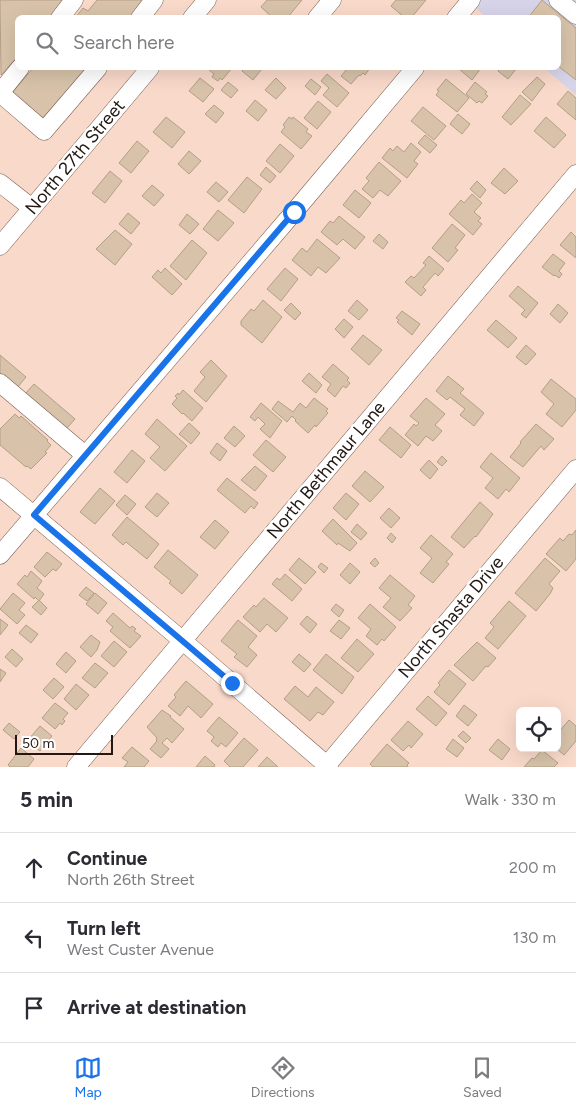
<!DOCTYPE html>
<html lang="en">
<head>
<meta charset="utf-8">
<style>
  :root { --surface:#fff; --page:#f2f2f3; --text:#2b2b33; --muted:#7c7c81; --line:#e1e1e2; --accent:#1a73e8 }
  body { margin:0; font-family:Figtree,sans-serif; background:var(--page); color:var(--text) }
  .controls { position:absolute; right:15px; bottom:15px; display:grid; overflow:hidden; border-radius:8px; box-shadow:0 5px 20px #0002 }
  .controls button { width:45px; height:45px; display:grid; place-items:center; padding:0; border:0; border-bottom:1px solid var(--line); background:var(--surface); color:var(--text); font:25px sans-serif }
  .scale { position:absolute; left:15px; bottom:12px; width:98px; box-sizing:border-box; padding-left:5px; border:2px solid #221712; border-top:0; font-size:14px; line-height:18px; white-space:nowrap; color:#221712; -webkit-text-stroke:4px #fff; paint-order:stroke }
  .stop { position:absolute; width:15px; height:15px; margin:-11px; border:4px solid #1a73e8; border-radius:50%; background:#fff }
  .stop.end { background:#1a73e8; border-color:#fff; box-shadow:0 1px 5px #0008 }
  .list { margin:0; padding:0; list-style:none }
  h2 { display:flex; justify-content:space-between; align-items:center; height:65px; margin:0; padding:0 20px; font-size:21px }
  h2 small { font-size:16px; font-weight:400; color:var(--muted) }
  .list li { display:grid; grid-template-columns:32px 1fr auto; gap:15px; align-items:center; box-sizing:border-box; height:70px; padding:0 20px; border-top:1px solid var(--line) }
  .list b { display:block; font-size:19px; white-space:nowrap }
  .list p { margin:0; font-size:16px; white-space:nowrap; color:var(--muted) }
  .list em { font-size:16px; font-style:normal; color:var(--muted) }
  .icon { flex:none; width:28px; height:28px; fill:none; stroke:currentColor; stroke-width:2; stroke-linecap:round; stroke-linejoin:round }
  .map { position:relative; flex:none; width:576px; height:767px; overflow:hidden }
  .search { position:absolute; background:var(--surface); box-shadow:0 5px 20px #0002; left:15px; right:15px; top:15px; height:55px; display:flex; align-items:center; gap:12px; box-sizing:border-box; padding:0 18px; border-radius:8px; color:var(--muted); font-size:19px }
  .sheet { height:275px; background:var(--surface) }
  nav { display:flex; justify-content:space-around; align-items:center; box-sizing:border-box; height:70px; border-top:1px solid var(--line); background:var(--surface); font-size:14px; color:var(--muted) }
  nav a { display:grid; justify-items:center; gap:2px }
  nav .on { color:var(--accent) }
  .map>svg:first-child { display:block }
  .commercial { fill:#d7d4ea }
  .building { fill:#d8c3aa; stroke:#b39f86 }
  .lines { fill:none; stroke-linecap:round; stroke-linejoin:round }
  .minor-casing { stroke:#795e51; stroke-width:19 }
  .minor { stroke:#fff; stroke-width:18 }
  .route { stroke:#1a73e8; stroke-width:6 }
  .labels { text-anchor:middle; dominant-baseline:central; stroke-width:5; stroke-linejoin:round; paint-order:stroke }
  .street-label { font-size:18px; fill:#221712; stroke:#fff }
</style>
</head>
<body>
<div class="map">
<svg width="576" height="767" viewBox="0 0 576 767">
  <rect width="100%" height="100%" fill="#f9d9ca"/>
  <polygon class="commercial" points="471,0 576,0 576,95 544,68 558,68 558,18 486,17 469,2"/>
  <g class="building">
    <polygon points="0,0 65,0 50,18 18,18 18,56 1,75"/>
    <polygon points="97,0 145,0 130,18 75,18 83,8 88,11"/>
    <polygon points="267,0 302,0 287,18 273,18 261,7"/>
    <polygon points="396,0 426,0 411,18 405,18 391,6"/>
    <polygon points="542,0 576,28 576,80 558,66 558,18 528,18"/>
    <polygon points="33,68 87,68 41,120 11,94"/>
    <polygon points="209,68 232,68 222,80 220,78 218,81 212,77 214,74 208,69"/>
    <polygon points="245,68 258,68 261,70 253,80 242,71"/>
    <polygon points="348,68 370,68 365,75 363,73 360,76 359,75 351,84 341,76"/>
    <polygon points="460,68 481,68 472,80 459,69"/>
    <polygon points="501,68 517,68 508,79 498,71"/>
    <polygon points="327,74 349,93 337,107 323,95 329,88 321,81"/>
    <polygon points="537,77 545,84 532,101 522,92"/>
    <polygon points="200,78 214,89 203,102 189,91"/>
    <polygon points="276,78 286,88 276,99 265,90"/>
    <polygon points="311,79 321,87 315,95 305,86"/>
    <polygon points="446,79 469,98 457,112 436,95 439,91 437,90"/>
    <polygon points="228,82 238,90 231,98 221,90"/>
    <polygon points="475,82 487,92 485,94 488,96 482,103 479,101 477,103 466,94"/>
    <polygon points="568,91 576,98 576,120 557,104"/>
    <polygon points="520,95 531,104 511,125 502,117"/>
    <polygon points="255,100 267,110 258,121 246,111"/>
    <polygon points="318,101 331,112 317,129 304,118"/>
    <polygon points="214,105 224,113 216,123 205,114"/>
    <polygon points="423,107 446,126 434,140 411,121"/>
    <polygon points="458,114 470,124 462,134 450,124"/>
    <polygon points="166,117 185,132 172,148 153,132"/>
    <polygon points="289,117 292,119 293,117 308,129 306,132 312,136 301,149 281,132 285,127 283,125"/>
    <polygon points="546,117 566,135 554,148 534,131"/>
    <polygon points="425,135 437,145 430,153 418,143"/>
    <polygon points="137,141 149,151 131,173 119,163"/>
    <polygon points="411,143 421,152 414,161 418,164 407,178 382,158 390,148 393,151 397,146 404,152"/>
    <polygon points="280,144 294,156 280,173 266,161"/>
    <polygon points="189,151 201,161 189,174 178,164"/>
    <polygon points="379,162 401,181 388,196 380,190 373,198 362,189 369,181 366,178"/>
    <polygon points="266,167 276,176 270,183 260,175"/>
    <polygon points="504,168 518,181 505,194 491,183"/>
    <polygon points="110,171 122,181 105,203 92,193"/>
    <polygon points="247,177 262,189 244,213 228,200"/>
    <polygon points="477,181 486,190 480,198 470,189"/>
    <polygon points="216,182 228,192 219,202 207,192"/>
    <polygon points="152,185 164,195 154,206 142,196"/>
    <polygon points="355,190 371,203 359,218 343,205"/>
    <polygon points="472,194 482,203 474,212 481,218 478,221 482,224 473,235 449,214 461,200 464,203"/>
    <polygon points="218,210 234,223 218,241 203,229"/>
    <polygon points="128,213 140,223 131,234 119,224"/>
    <polygon points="187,214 199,224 190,234 179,225"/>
    <polygon points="339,216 365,237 355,249 343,239 337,245 321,232 330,221 333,223"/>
    <polygon points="452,224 465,235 455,248 458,250 448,262 432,248"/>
    <polygon points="115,230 132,244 115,265 96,249"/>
    <polygon points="571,232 576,237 576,258 560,245"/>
    <polygon points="379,234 388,242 383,249 373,241"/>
    <polygon points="317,239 340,258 326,273 318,267 311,276 292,260 302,248 307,252"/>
    <polygon points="192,240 207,253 186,280 170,266"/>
    <polygon points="553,254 565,263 559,271 562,274 559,278 555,275 554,276 542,267"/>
    <polygon points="429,256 444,269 438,276 435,273 423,287 426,290 421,296 405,282 411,276 414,278 426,265 423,263"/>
    <polygon points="165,268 182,284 172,295 152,277 158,270 161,273"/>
    <polygon points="285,268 298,279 281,301 267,289"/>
    <polygon points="518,286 538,303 526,318 521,314 525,310 509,296"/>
    <polygon points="263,300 282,317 262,343 241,325 241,321 251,309 254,311"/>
    <polygon points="357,300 368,310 359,320 348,311"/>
    <polygon points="291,303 301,313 295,320 284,310"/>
    <polygon points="558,304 568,313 560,323 550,314"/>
    <polygon points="402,311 420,324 412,335 397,322 399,320 396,318"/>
    <polygon points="344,319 353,327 344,338 335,329"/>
    <polygon points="496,320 517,338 508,348 487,330"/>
    <polygon points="363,335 382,350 369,365 351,349"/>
    <polygon points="526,345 536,354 526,365 516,357"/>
    <polygon points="0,355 26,377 17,388 0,373"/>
    <polygon points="211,360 227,376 206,402 194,391 205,377 200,372"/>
    <polygon points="333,364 349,378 347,380 350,383 346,388 343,386 335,397 327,390 331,384 322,377"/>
    <polygon points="309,373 322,385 316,393 302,381"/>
    <polygon points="448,376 464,389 460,393 484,413 474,426 460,415 465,409 450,397 447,400 436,391"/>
    <polygon points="551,379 576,399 576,410 562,427 546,414 554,404 541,392"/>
    <polygon points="34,384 75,419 66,429 25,394"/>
    <polygon points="183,390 203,408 192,421 183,413 182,414 172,404 177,398 175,396 178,393 179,395"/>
    <polygon points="314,398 328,409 326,411 328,413 316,427 315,425 308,433 295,421 296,420 292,416 287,422 272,409 278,401 293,412 300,403 306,408"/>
    <polygon points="426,398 445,414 435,425 442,431 433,441 426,436 418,446 405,435 414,424 416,426 419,423 410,416"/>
    <polygon points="261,403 282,421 270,438 260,429 265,424 258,417 255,421 250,417"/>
    <polygon points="15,414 19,418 21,416 48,440 47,441 51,445 45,452 47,453 31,469 27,466 26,467 0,445 0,429"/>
    <polygon points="157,419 187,446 165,471 150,458 160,447 145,434"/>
    <polygon points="189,423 200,433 191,444 179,434"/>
    <polygon points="536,424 554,439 544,450 541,446 523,467 510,457 521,443 520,442"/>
    <polygon points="234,426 245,436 235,447 224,438"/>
    <polygon points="390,427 411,445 401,458 379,440"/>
    <polygon points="266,440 286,457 273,472 253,455"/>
    <polygon points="217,443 227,451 220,461 210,453"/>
    <polygon points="132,450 145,461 127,483 114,472"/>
    <polygon points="491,453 520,478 509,492 506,489 498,499 485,488 493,478 480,467"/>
    <polygon points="442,456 447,461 442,466 437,462"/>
    <polygon points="429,460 438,469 430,479 420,470"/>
    <polygon points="255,466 267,476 255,491 241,480"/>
    <polygon points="365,471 384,487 370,502 352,486"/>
    <polygon points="227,478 258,503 254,509 251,506 245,513 217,490"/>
    <polygon points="100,488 115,501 95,524 80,512"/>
    <polygon points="157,493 169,503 157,517 145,507"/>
    <polygon points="346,493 359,504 346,520 333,508"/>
    <polygon points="125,495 136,504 127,515 116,505"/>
    <polygon points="480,502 493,514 476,537 475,536 464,548 451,537"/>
    <polygon points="389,508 400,518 391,528 380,518"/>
    <polygon points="127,517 159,544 147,559 126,542 123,545 112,535"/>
    <polygon points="333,519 357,543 350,551 338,543 337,545 322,531"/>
    <polygon points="215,520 229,532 215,549 200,537"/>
    <polygon points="357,524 367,533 361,540 351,532"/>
    <polygon points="576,530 576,559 566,571 546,554 560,538 563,541 569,534 572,535"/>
    <polygon points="391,533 396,538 392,543 387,538"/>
    <polygon points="431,535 453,554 446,562 449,564 433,583 420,573 432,558 420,548"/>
    <polygon points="168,550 198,575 182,594 169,583 171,581 154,567"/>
    <polygon points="47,552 62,564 56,571 53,569 45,577 34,567"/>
    <polygon points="299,558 316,572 305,584 289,570"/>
    <polygon points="375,558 379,563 375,567 370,563"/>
    <polygon points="545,558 560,571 549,584 553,588 550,594 536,611 515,593"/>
    <polygon points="321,563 328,568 324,573 318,567"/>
    <polygon points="350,563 360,572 350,584 340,575"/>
    <polygon points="31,571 42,581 37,588 44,594 39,601 35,597 34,599 17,584 25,575 27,577"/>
    <polygon points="285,574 302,589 292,601 272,584 277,578 280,580"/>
    <polygon points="390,575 415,596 408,605 412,608 400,621 383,607 391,598 379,588"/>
    <polygon points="86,587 94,593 87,601 79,595"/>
    <polygon points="13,593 25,603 19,610 25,615 17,624 0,609"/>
    <polygon points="95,593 107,603 98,614 86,604"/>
    <polygon points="264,598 288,618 276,632 267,624 260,632 243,617 254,605 256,607"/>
    <polygon points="39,600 47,608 41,615 32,607"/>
    <polygon points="509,601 526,616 498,649 485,638 494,627 490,623"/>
    <polygon points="336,604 344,610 339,617 331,610"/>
    <polygon points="370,604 396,627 384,641 382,639 377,645 366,636 371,629 358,618"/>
    <polygon points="113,613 130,628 132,626 136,629 134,631 141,636 130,648 110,631 113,627 106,621"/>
    <polygon points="307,616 317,624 310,633 300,624"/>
    <polygon points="0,619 8,625 0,635"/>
    <polygon points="238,620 257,636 248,647 257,655 247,667 234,657 237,654 221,641"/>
    <polygon points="339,620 350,628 341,639 330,631"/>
    <polygon points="26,625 38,634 31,643 19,633"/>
    <polygon points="91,635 100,642 97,650 91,657 80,647"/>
    <polygon points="357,639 374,654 358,672 341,658"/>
    <polygon points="114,641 127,652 114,667 101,656"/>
    <polygon points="477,642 496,658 488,667 486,666 473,681 454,665"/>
    <polygon points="12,649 23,659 16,667 5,657"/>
    <polygon points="66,652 76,661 66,673 56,664"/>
    <polygon points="299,654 311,664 304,672 292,662"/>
    <polygon points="326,654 354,677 342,694 313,670"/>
    <polygon points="95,663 108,673 95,688 82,678"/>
    <polygon points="0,669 6,673 0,682"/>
    <polygon points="449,670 466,684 449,705 434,692 440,685 438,683"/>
    <polygon points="54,678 64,687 53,699 43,690"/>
    <polygon points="186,681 213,704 201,718 188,706 180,716 168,706 176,697 174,695"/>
    <polygon points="76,684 89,695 76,710 64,699"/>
    <polygon points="295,686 308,697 316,687 334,702 323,715 318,712 310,721 284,699"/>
    <polygon points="428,696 447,713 436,726 416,709"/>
    <polygon points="55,703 68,713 63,719 65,721 62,725 60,723 55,729 42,718"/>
    <polygon points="464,705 477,715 468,726 456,716"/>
    <polygon points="162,710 171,716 170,717 184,729 172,743 167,738 162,743 169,749 161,758 150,749 157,741 156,740 157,738 147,727"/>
    <polygon points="219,717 238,733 226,747 221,743 218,747 211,741 214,737 207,731"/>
    <polygon points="569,720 576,726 576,741 564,755 556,748 557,734"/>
    <polygon points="408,721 423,734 411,748 409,745 403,751 391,740"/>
    <polygon points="9,723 20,732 14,739 3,730"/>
    <polygon points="40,726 52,736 40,751 27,741"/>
    <polygon points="463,731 471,738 466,743 458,736"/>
    <polygon points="244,738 258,750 243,767 230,767 224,761"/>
    <polygon points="453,739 464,748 457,757 446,749"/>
    <polygon points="498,739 510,749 502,760 489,750"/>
    <polygon points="387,744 409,763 407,765 408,767 373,767 370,764"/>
    <polygon points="132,747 149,761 144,767 124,767 128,762 122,758"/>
    <polygon points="21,748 34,759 28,767 10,767 8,765"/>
    <polygon points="542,750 558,763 554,767 524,767 532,758 534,759"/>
    <polygon points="205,756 215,765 214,767 196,767"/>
    <polygon points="267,757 278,767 258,767"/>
  </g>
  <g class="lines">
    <defs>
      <g id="minor">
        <polyline points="558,0 576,15"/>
        <polyline points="60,18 74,0"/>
        <polyline points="140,18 154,0"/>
        <polyline points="192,18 207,0"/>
        <polyline points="317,18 332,0"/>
        <polyline points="456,18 471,0"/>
        <polyline points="0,93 44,131 98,68"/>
        <polyline points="0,93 20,68"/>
        <polyline points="0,183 32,208"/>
        <polyline points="0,246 150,68"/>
        <polyline points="0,383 85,455"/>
        <polyline points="0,487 183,641 329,767"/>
        <polyline points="0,555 294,212 415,68"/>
        <polyline points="327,765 576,469"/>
        <polyline points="76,767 576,174"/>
      </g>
    </defs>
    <use href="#minor" class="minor-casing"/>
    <use href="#minor" class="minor"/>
  </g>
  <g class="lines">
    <polyline class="route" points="232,683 34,515 294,212"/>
  </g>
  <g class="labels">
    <g class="street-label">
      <text transform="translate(75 157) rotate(-50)">North 27th Street</text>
      <text transform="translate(326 470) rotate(-50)">North Bethmaur Lane</text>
      <text transform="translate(451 617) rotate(-50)">North Shasta Drive</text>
    </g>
  </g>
</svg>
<div class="controls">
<button><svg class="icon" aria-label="locate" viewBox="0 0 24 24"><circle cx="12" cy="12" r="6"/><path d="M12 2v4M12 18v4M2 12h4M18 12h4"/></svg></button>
</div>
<div class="scale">50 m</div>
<div class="stop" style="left:294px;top:212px"></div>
<div class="stop end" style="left:232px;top:683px"></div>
<div class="search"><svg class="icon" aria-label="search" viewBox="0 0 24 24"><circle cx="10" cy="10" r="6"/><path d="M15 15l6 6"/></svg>Search here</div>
</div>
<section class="sheet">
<h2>5 min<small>Walk · 330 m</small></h2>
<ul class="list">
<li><svg class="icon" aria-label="ahead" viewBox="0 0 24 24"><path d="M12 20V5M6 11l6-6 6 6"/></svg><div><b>Continue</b><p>North 26th Street</p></div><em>200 m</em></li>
<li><svg class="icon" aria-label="left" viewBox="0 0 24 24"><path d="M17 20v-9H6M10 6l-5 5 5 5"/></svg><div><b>Turn left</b><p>West Custer Avenue</p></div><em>130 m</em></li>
<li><svg class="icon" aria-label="arrive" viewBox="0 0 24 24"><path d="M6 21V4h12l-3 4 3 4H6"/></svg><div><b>Arrive at destination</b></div></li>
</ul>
</section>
<nav>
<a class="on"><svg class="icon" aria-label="map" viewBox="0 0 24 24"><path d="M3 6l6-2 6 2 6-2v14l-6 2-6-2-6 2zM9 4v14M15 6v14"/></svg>Map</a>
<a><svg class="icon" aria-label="directions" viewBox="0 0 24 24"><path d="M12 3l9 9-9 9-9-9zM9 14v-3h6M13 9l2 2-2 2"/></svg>Directions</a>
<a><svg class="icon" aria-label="saved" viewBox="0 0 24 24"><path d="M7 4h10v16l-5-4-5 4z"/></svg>Saved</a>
</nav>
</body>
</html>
